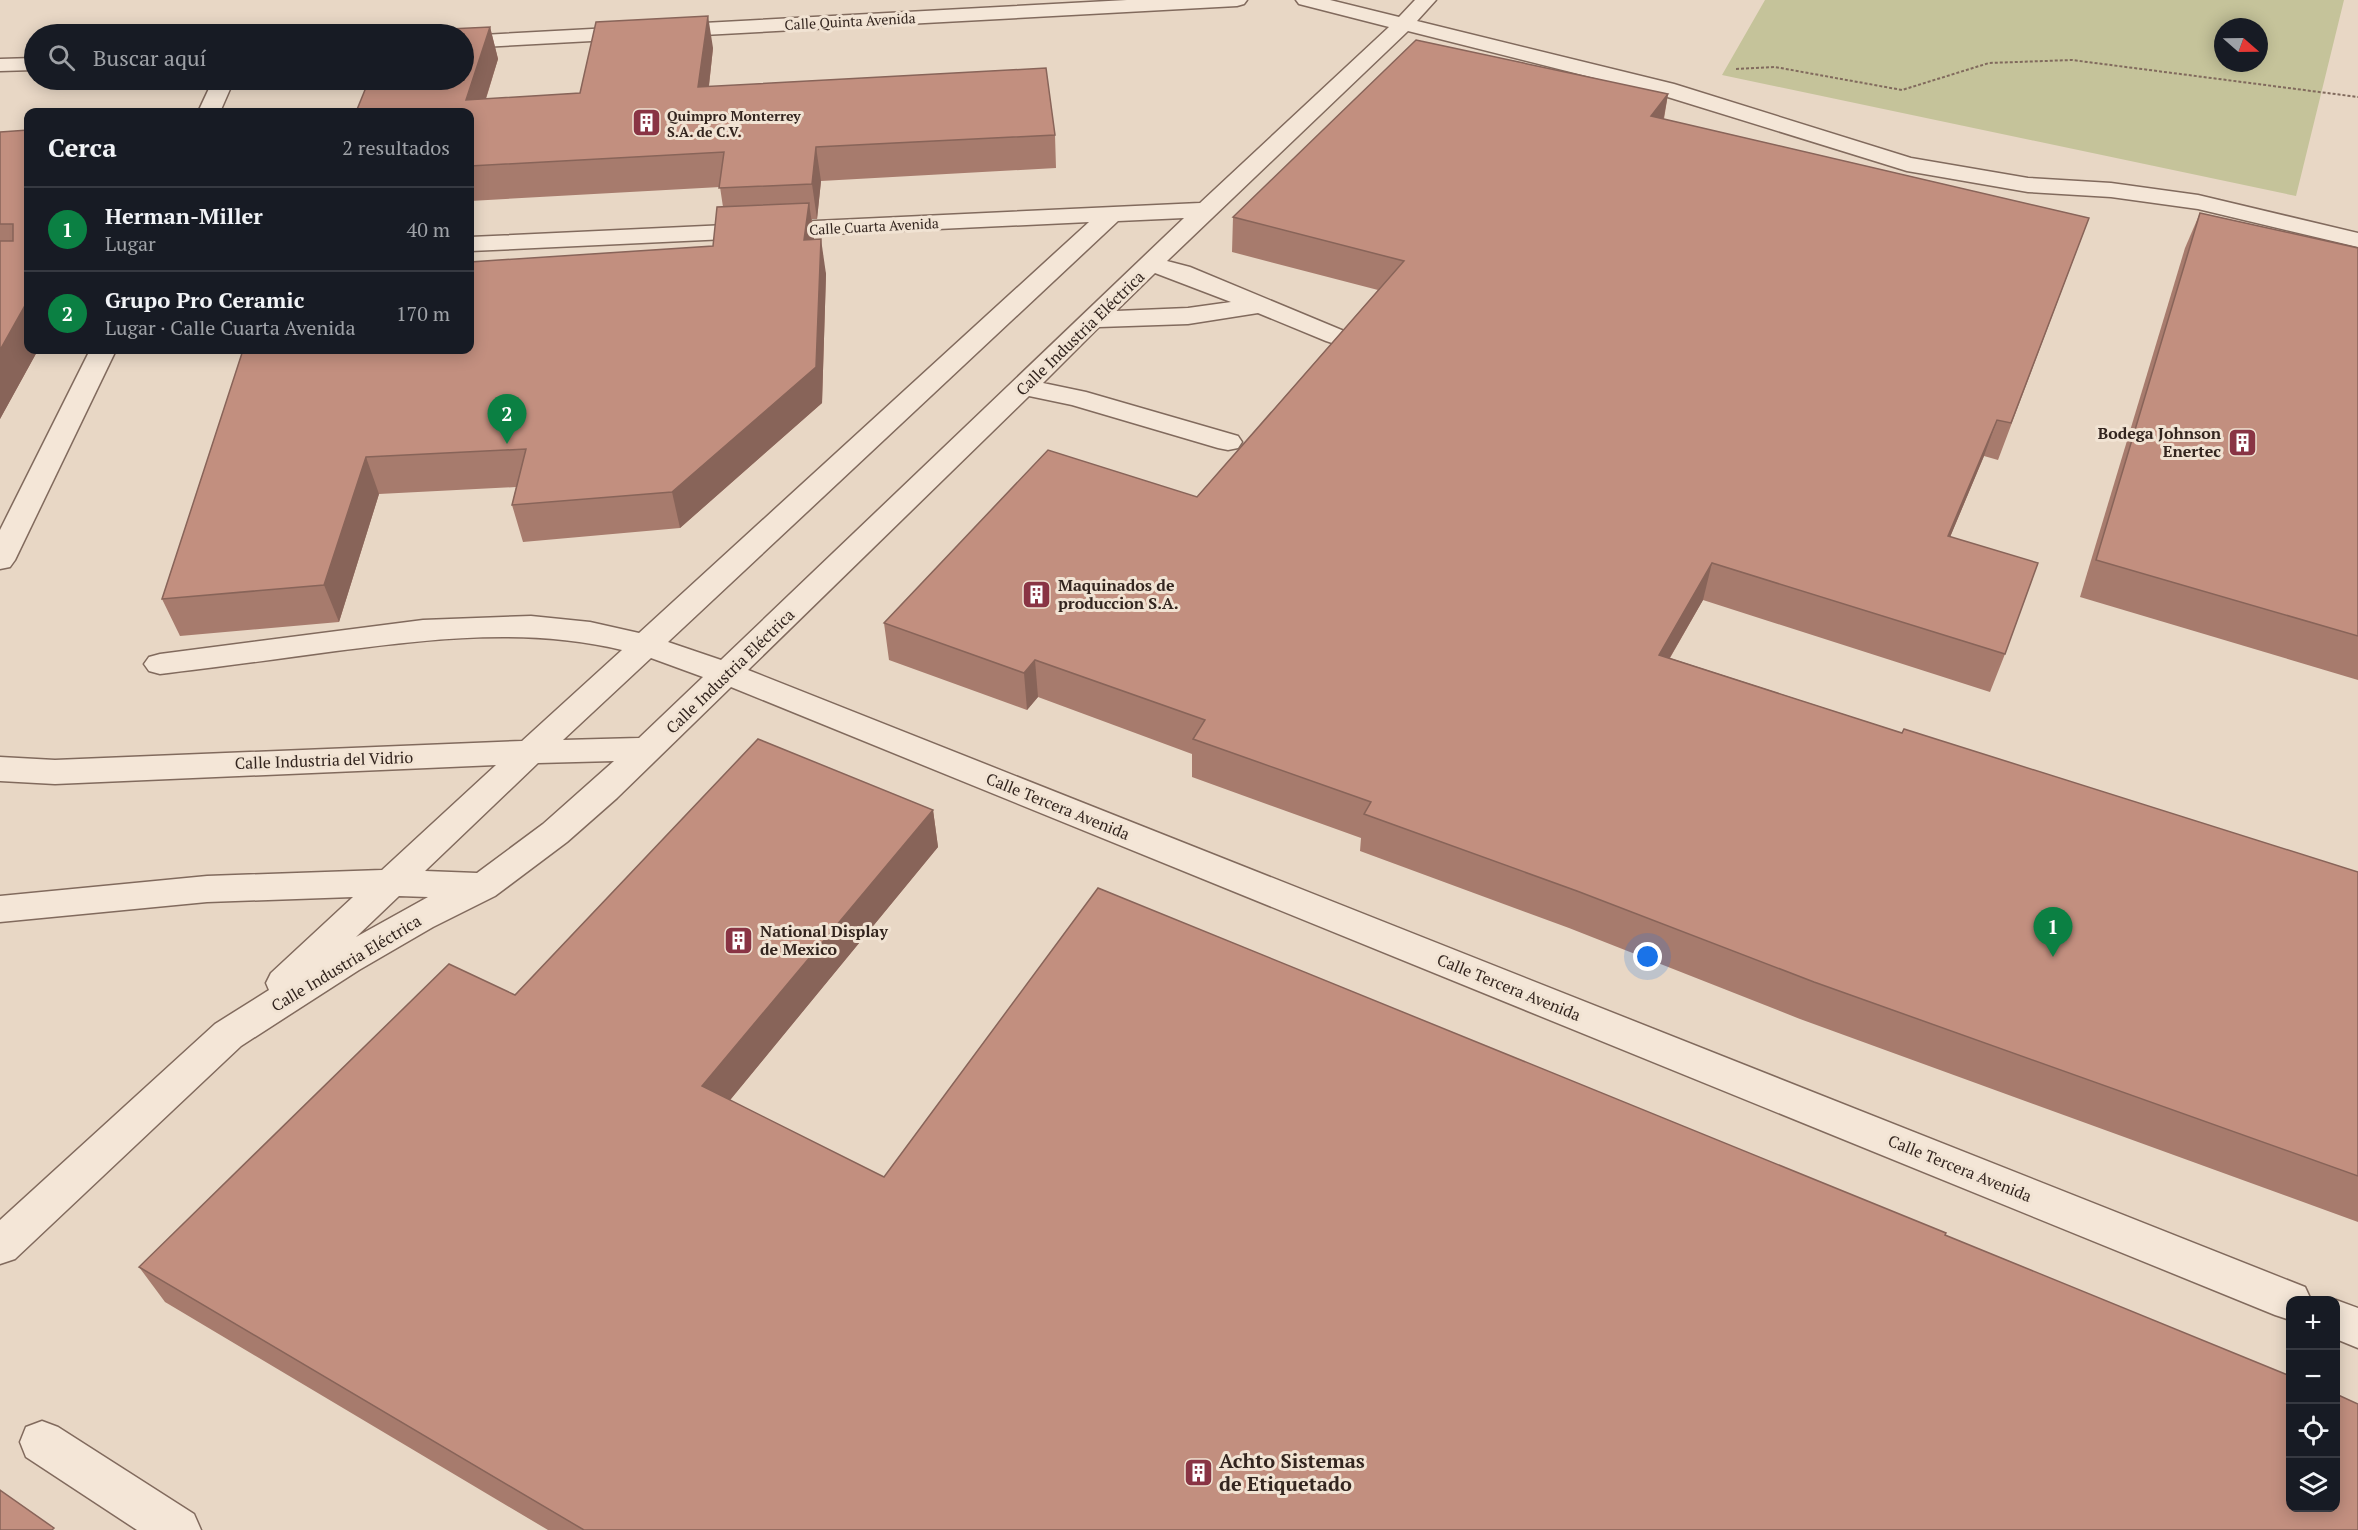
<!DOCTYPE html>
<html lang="es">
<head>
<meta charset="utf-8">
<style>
  :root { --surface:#171b24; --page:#242831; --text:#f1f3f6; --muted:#9ea1a6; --line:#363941; --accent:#0b8043 }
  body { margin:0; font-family:"PT Serif",serif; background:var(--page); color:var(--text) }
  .controls { position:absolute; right:18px; bottom:18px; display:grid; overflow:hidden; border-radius:12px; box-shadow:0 3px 15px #0003 }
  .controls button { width:54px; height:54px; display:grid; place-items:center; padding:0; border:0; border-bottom:2px solid var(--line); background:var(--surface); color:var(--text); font:30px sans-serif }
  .compass { position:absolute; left:2214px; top:18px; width:54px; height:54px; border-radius:50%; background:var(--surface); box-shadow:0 3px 15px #0003; rotate:110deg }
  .you { position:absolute; left:1648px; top:957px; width:21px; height:21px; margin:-15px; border:4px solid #fff; border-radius:50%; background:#1a73e8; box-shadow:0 0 0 9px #1a73e833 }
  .badge { display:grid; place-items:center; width:39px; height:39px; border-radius:50%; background:var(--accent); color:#fff; font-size:20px; font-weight:700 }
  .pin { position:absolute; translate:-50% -50px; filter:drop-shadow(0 2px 3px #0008) }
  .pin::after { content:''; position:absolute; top:32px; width:21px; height:18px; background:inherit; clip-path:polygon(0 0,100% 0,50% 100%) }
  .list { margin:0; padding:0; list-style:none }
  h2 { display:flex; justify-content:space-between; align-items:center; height:78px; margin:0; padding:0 24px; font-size:26px }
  h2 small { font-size:20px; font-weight:400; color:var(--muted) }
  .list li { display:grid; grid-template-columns:39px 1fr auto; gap:18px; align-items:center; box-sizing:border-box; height:84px; padding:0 24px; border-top:2px solid var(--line) }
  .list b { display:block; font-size:22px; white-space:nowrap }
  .list p { margin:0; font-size:20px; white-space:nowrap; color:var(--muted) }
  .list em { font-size:20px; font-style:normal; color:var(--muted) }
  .icon { flex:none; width:33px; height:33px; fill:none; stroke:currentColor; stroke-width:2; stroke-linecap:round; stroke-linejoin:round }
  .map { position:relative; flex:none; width:2358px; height:1530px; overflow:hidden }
  .search { position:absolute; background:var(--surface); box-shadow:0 3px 15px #0003; left:24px; top:24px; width:450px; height:66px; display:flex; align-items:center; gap:15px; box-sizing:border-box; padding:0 21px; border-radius:33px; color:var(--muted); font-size:22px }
  .panel { position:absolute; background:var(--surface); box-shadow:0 3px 15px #0003; left:24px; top:108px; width:450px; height:246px; border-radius:12px }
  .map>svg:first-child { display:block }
  .green { fill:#c5c39a; fill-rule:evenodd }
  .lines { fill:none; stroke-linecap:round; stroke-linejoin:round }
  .minor-casing { stroke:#816a5d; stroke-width:3 }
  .path { stroke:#816a5d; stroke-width:2; stroke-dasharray:3 2; stroke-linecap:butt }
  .minor { fill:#f4e6d7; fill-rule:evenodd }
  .wall { fill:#a77b6d }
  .shaded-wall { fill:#886459 }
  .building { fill:#c28f7f; stroke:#886459; stroke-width:1.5 }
  .labels { text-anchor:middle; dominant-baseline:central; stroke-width:6; stroke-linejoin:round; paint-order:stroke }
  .far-street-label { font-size:14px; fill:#33251f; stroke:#f1e3d3 }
  .far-poi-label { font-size:14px; font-weight:bold; fill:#33251f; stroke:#f1e3d3; text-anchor:start }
  .street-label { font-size:16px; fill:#33251f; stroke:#f1e3d3 }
  .poi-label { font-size:16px; font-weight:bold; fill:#33251f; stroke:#f1e3d3; text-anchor:start }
  .near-poi-label { font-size:20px; font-weight:bold; fill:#33251f; stroke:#f1e3d3; text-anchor:start }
</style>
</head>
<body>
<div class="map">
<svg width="2358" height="1530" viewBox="0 0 2358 1530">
  <rect width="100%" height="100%" fill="#e8d7c5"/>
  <path class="green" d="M1765,0H2344L2296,196L1722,75ZM2223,27H2259V63H2223Z"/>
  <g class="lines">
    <defs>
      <g id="minor">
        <polygon points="1127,0 1247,0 1244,4 1237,6 464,48 464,36"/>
        <path d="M1296,0H1330L1399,17L1415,0H1436L1417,21L1674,84L1911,158L2028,178L2111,183L2198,195L2358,233V247L2198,209L2111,197L2028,192L1907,171L1658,94L1408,31L1167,261L1190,267L1344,331L1348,336L1344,341L1335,344L1326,341L1258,313L1188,324L1099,327L1043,383L1086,392L1238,436L1242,442L1238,448L1228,450L1218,448L1072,405L1029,396L748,670L2305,1287L2311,1300H2290V1320L2275,1315L731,687L617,798L567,842L495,896L433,927L359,970L241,1046L15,1259L0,1264V1220L215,1024L269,990L266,983L271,973L353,897L207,902L0,922V896L207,876L382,870L496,765L55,784L0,781V757L55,760L522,741L622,650C527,627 431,639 336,651C278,659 219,667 160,674L149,671L144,664L149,657L160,654L423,620L531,616L590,622L639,633L1089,222L470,251V237L1200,203L1389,27L1299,4ZM1184,218L721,660L668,642L1118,221ZM1155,273L1231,302L1188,308L1116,311ZM651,658L703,677L639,738L563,740ZM614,761L543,824L477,873L425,871L538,763ZM399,896L428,897L356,937Z"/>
        <polygon points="34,58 34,70 0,71 0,59"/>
        <polygon points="213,80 234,80 220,112 198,112"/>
        <polygon points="90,350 116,350 15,560 10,567 0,569 0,530"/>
        <polygon points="2334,1300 2336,1300 2358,1308 2358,1348 2336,1339 2336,1300"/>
        <polygon points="42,1421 58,1427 194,1514 201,1530 137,1530 26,1457 20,1442 26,1427"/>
      </g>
    </defs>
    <use href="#minor" class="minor-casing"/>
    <polyline class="path" points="1736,69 1775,67 1902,90 1989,63 2072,60 2358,97"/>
    <use href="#minor" class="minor"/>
  </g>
  <g class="wall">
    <polygon points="490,27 498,59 486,99 580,93 713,48 709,86 1055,135 1056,168 821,181 817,219 812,219 814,239 826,274 822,403 680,528 523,542 512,505 516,487 379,494 339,622 180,636 162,599 243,350 713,246 723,207 720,187 470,201 470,112"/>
    <polygon points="1668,94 1664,119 2089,218 1998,460 1984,456 1950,537 2005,654 1990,692 1703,600 1670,658 1902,733 2358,872 2358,1222 1800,1019 1569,928 1360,851 1361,838 1192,777 1192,754 1038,697 1027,710 889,660 884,623 1197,497 1378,290 1232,252 1233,217"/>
    <polygon points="28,130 28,350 38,350 0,419 0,132"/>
    <polygon points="2200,213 2358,248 2358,680 2080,597 2185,248"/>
    <polygon points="933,810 938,847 730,1100 884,1177 1945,1235 2358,1530 548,1530 165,1302 139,1267 515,995"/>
  </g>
  <g class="shaded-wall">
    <polygon points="708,16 713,48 705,120 698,87"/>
    <polygon points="490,27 498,59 475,133 466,100"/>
    <polygon points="1668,94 1662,127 1651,116"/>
    <polygon points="816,147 821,181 817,219 812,184"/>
    <polygon points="809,203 814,237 810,275 804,240"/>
    <polygon points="821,239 826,274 822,403 680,528 672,492"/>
    <polygon points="28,300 28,350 38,350 0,419 0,350"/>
    <polygon points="1997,420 1984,456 1935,573 1948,536"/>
    <polygon points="366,457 379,494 339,622 324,585"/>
    <polygon points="1712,563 1703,600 1650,692 1659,655"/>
    <polygon points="1035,660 1038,697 1027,710 1024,673"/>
    <polygon points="933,810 938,847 712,1122 702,1086"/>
  </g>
  <g class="building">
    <polygon points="708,16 698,87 1046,68 1055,135 816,147 812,184 719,188 724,152 470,166 470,112 356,112 369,80 464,80 464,34 386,34 387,32 490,27 466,100 580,93 596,22"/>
    <polygon points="1416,40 1668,94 1651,116 2089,218 2011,423 1997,420 1948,536 2038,563 2005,654 1712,563 1659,655 1902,733 1904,729 2358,872 2358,1176 1814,982 1577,891 1364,814 1371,802 1193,739 1205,720 1035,660 1024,673 884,623 1048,450 1197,497 1404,261 1233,217"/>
    <polygon points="28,130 28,300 0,350 0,241 13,241 13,224 0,224 0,132"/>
    <polygon points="809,203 804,240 821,239 816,367 672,492 512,505 526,449 366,457 324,585 162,599 243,350 470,350 470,262 713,246 717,207"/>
    <polygon points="2200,213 2358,248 2358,636 2096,560"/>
    <polygon points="758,739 933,810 702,1086 884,1177 1098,888 1946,1233 1945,1235 2290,1376 2290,1508 2336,1508 2336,1394 2358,1404 2358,1530 584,1530 139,1267 449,964 515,995"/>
    <polygon points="0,1490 54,1528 52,1530 0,1530"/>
  </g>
  <defs>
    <symbol id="building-square" viewBox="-11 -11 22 22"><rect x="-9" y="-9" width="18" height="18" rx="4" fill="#893444" stroke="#f1e3d3"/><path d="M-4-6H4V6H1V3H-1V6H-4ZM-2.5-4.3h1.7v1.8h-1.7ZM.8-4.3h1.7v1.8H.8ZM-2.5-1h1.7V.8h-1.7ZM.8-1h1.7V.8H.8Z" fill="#fff"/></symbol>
  </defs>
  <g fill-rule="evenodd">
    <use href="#building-square" x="630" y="106" width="33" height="33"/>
    <use href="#building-square" x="2226" y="426" width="33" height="33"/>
    <use href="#building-square" x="1020" y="578" width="33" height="33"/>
    <use href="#building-square" x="722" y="924" width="33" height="33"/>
    <use href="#building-square" x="1182" y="1456" width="33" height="33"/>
  </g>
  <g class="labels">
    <g class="far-street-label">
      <text transform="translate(850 21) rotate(-3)">Calle Quinta Avenida</text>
      <text transform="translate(874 226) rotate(-3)">Calle Cuarta Avenida</text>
    </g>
    <g class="far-poi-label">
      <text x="667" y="115">Quimpro Monterrey<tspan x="667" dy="16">S.A. de C.V.</tspan></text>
    </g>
    <g class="street-label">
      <text transform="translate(1080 333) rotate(-44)">Calle Industria Eléctrica</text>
      <text transform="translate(730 671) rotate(-44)">Calle Industria Eléctrica</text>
      <text transform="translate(324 760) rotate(-2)">Calle Industria del Vidrio</text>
      <text transform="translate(1058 806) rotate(22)">Calle Tercera Avenida</text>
      <text transform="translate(346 963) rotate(-31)">Calle Industria Eléctrica</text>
      <text transform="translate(1509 987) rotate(22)">Calle Tercera Avenida</text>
      <text transform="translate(1960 1168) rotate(22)">Calle Tercera Avenida</text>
    </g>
    <g class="poi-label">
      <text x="2221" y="433" text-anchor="end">Bodega Johnson<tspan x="2221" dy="18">Enertec</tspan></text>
      <text x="1058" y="585">Maquinados de<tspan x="1058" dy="18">produccion S.A.</tspan></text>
      <text x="760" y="931">National Display<tspan x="760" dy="18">de Mexico</tspan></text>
    </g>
    <g class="near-poi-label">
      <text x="1219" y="1460">Achto Sistemas<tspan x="1219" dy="23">de Etiquetado</tspan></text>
    </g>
  </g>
</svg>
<div class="controls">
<button>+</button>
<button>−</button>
<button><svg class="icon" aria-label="locate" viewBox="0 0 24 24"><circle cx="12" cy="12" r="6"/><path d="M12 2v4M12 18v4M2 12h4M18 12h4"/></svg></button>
<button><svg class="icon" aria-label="layers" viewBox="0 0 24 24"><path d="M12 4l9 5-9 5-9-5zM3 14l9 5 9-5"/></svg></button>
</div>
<svg class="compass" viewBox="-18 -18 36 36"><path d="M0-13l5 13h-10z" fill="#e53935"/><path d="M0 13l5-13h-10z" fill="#9ea1a6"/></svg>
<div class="you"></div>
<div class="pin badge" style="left:2053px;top:957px">1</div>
<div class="pin badge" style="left:507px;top:444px">2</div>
<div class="search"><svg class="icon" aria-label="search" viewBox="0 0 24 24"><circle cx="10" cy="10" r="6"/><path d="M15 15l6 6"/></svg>Buscar aquí</div>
<section class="panel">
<h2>Cerca<small>2 resultados</small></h2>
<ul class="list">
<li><span class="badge">1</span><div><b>Herman-Miller</b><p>Lugar</p></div><em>40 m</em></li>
<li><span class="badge">2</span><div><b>Grupo Pro Ceramic</b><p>Lugar · Calle Cuarta Avenida</p></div><em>170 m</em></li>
</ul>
</section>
</div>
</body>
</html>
